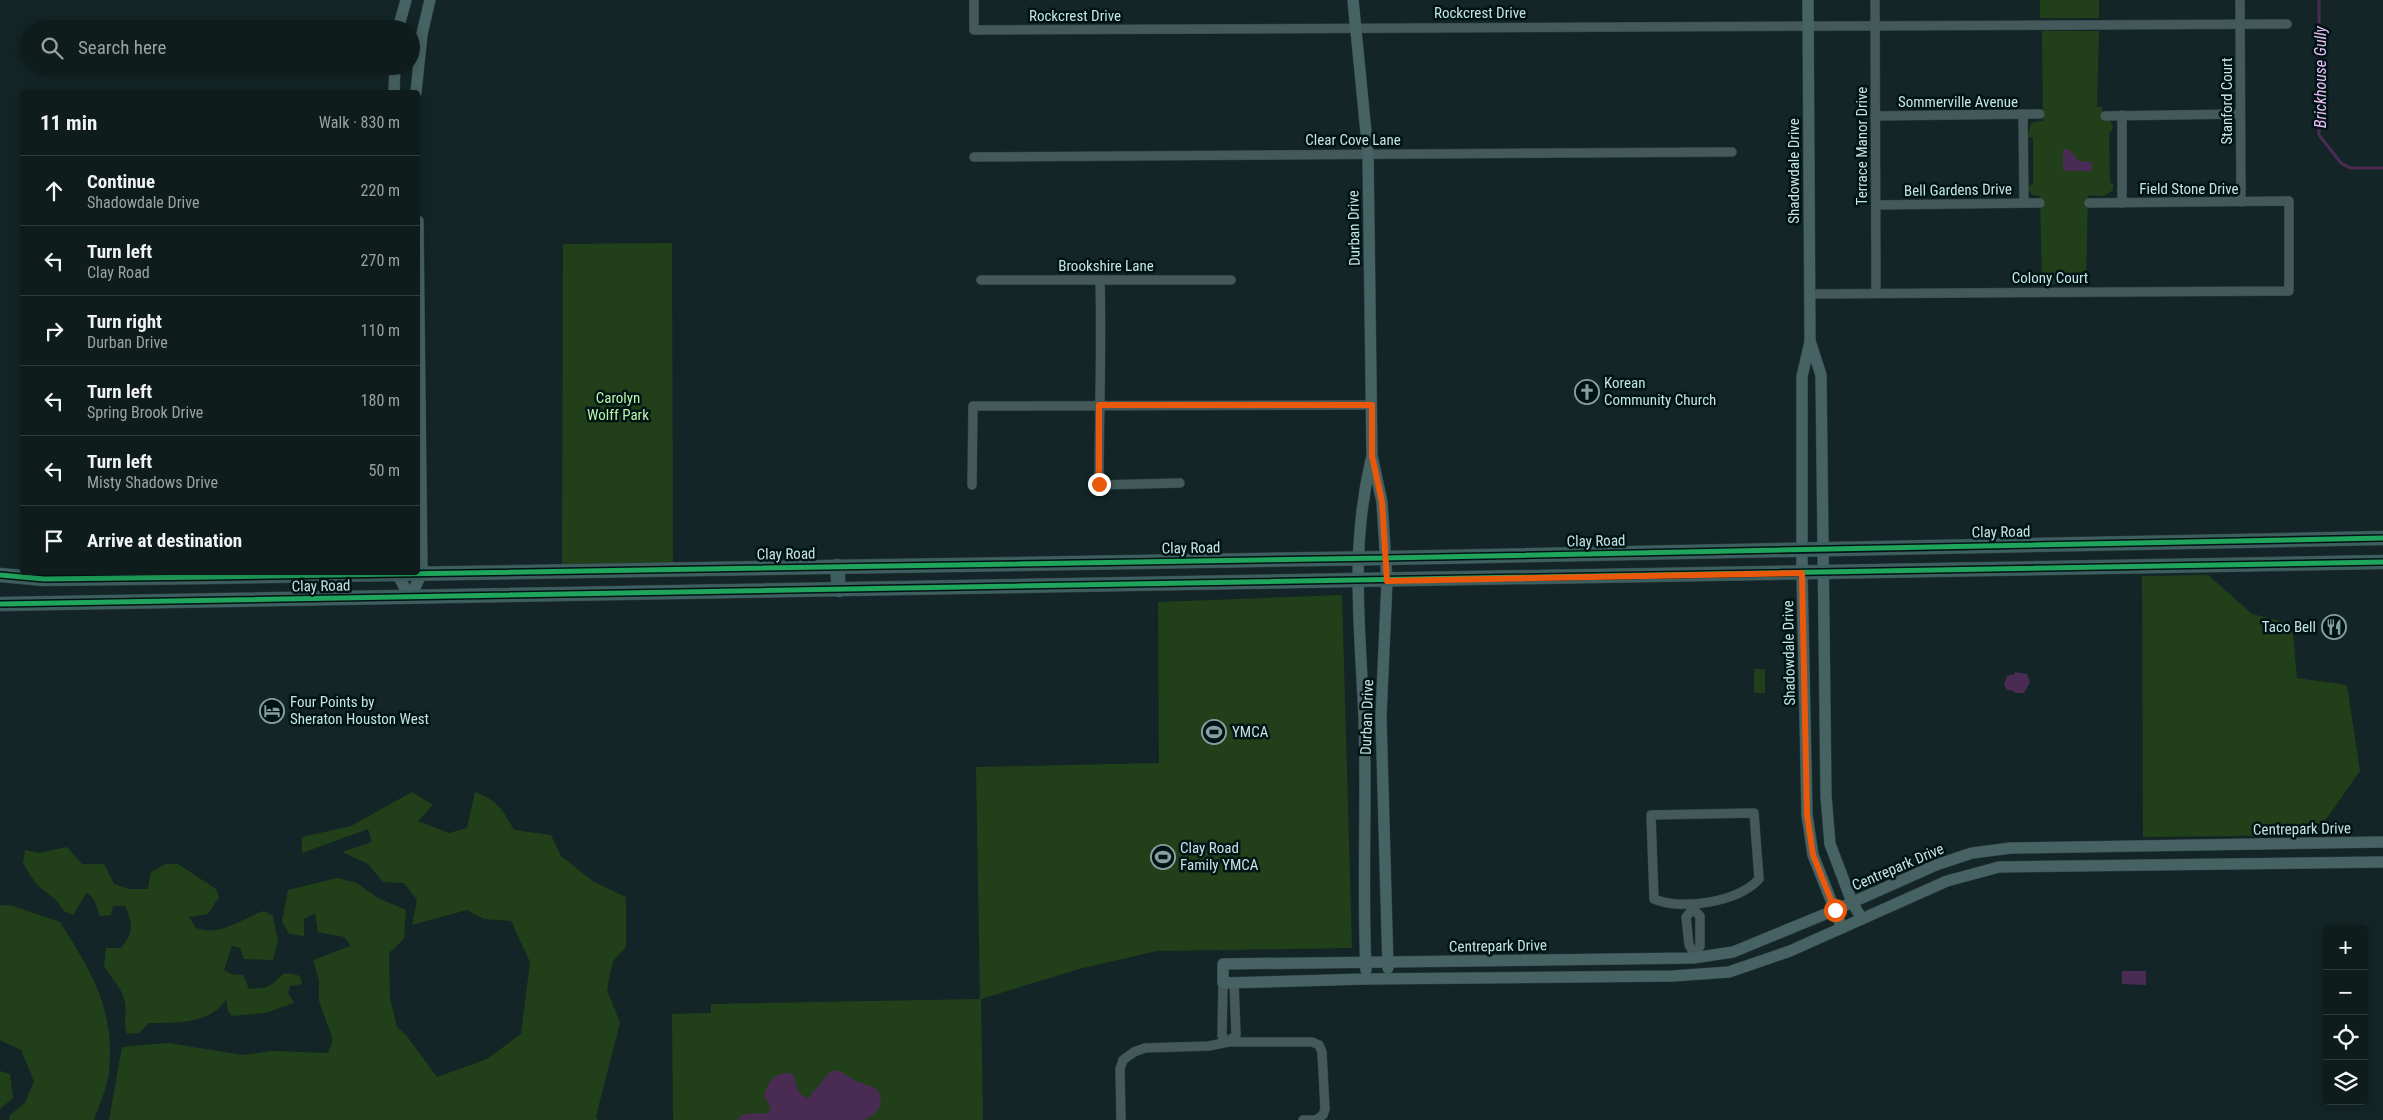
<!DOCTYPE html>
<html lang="en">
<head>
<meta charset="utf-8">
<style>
  :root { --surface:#0e1c1c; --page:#1c2929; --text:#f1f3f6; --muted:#9ba1a3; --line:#2e3a3b }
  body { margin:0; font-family:"Roboto Condensed",sans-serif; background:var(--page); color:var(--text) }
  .controls { position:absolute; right:15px; bottom:15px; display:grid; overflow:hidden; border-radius:5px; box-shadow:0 2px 12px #0003 }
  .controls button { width:45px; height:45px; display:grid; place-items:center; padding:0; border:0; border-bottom:1px solid var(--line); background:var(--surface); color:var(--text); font:25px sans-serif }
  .stop { position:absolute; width:15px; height:15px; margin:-11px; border:4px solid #ea580c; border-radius:50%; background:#fff }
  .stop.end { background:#ea580c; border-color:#fff; box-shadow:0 1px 5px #0008 }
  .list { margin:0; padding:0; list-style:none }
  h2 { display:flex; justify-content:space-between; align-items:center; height:65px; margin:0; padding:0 20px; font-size:21px }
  h2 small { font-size:16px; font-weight:400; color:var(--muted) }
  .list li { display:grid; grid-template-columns:32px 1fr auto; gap:15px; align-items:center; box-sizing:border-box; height:70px; padding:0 20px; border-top:1px solid var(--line) }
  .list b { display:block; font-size:19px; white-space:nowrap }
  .list p { margin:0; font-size:16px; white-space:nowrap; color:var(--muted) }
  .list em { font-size:16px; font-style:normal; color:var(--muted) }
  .icon { flex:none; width:28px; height:28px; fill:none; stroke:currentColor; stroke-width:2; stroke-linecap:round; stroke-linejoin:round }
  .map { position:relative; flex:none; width:2383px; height:1120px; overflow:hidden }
  .search { position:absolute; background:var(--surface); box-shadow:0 2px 12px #0003; left:20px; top:20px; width:400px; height:55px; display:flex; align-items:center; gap:12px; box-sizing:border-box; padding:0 18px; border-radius:28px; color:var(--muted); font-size:19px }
  .panel { position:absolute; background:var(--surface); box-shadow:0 2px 12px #0003; left:20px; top:90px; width:400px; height:485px; border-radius:5px }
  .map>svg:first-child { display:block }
  .green { fill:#21401a }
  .water { fill:#4a2b54 }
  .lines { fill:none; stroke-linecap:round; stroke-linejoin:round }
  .stream { stroke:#4a2b54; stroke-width:3 }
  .street-casing { stroke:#314243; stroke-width:10 }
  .secondary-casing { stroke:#314243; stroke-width:12 }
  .primary-casing { stroke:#314243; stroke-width:15 }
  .street { stroke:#43595a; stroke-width:9 }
  .secondary { stroke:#476263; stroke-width:11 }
  .primary { stroke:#3e5f60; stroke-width:14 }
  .cycleway-casing { stroke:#001415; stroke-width:8 }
  .cycleway { stroke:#20a55d; stroke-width:5 }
  .route { stroke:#ea580c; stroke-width:6 }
  .labels { text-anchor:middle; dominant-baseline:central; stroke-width:5; stroke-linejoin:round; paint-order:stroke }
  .street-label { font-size:15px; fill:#c4e3e4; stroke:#001415 }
  .poi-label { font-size:15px; fill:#c4e3e4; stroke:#001415; text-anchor:start }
  .park-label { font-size:15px; fill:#bbf5a9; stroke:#001415 }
  .water-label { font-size:16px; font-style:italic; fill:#edc0fa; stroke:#001415 }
</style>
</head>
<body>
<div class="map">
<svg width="2383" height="1120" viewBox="0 0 2383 1120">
  <rect width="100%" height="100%" fill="#132526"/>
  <g class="green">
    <rect x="2040" y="0" width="59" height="18"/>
    <polygon points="2042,31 2099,31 2097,107 2102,107 2103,120 2110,121 2113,127 2112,131 2109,132 2110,183 2113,184 2113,190 2104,196 2088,195 2086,283 2042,284 2040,196 2032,195 2029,189 2030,185 2033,185 2033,138 2028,137 2031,123 2043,121"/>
    <polygon points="672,243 673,569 562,571 563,244"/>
    <polygon points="2208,575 2252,614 2292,624 2297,678 2347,685 2360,771 2315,835 2143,837 2142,576"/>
    <polygon points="1342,595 1352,948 1157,951 1079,969 981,999 983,1120 673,1120 672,1014 711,1013 711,1004 980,999 976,767 1159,763 1158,602"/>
    <rect x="1754" y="669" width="11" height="24"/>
    <path d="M412,792L433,805L418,821L449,833L467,828L475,792C497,800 503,810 514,830L551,835L561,856L594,882L626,897V947L613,961L607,990L620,1023L596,1116L598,1120H109L122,1047L168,1043L242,1055L273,1051L328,1053L333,1040L319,1001V980L313,960L351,946L344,937L318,932L315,913L304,919V936L289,934L282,921L288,890L337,878L357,883L378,898L406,910L404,939L389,953L390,998L397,1027L406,1035L437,1077L487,1059L521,1034L530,962L511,921L484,919L467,910L412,925L417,900L404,883L383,882L368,864L342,852L372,842L368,829L302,853V837L351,826Z"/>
    <path d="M67,847L82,864H104L114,884L129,889H148L151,872L166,864H178L216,889L219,897L208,914L189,917L196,928C222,937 240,919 264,911L273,916L278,941L273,960L244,959L240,948L232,946L224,970L231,974L243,975L249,989C255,988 264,989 269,986C285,976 278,969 300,976L302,984L290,986L288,993L294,1003L265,1013L232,1016L228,1011L226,999C213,1024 173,1023 149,1023L139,1033L127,1034C123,1023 127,1014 125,1003C123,988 111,979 104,966L106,948H121C134,932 133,924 125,906H113L111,915L100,916L94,900L87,892L73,915L65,912L56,900L36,884L23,863L25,850L39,853Z"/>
    <path d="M0,905L13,906L60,922C92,973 115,1009 109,1072C107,1088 99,1105 94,1120H9L10,1115L25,1103L34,1081L21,1050L0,1040Z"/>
    <polygon points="0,1071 10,1074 13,1098 0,1109"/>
  </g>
  <g class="water">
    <polygon points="2063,149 2069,149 2079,161 2092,162 2092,171 2063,171"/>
    <polygon points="2015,672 2027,674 2030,682 2024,693 2014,693 2014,691 2007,690 2004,685 2007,676 2015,674"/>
    <polygon points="2122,971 2146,971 2146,985 2122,984"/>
    <path d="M831,1071H840L854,1080L877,1089C886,1104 878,1113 864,1120H737L743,1114L767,1113L771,1109L764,1095C769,1080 776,1070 793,1074C797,1083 797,1096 808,1098Z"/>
  </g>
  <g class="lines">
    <polyline class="stream" points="2319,0 2319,135 2341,163 2350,168 2383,168"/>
    <defs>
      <g id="street">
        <polyline points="974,0 974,30 2287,24"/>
        <polyline points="1875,0 1876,292"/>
        <polyline points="2240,0 2241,202"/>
        <polyline points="2023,115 2024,203"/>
        <polyline points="2122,115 2122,203"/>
        <polyline points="1875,116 2040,114"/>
        <polyline points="2105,116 2240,114"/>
        <polyline points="974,157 1732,152"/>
        <polyline points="1876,205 2040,203"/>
        <polyline points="981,280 1231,280"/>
        <path d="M1100,280C1102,349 1099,416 1099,485L1180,483"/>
        <polyline points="1810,294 2289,291 2289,201 2089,203"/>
        <polyline points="972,485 973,406 1372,405"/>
        <path d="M1754,813L1759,879C1738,902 1682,911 1654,899L1651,815Z"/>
        <polyline points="1693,905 1693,909 1700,916 1700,946 1693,958"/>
        <polyline points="1693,909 1686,917 1689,945 1694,953"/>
        <polyline points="1223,983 1222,1036 1228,1042"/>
        <polyline points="1228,1042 1236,1035 1234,983"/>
        <polyline points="1121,1120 1120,1069 1123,1060 1134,1052 1145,1048 1209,1046 1228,1042 1312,1042 1319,1045 1322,1052 1325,1109 1323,1115 1316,1120 1303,1120"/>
      </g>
      <g id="secondary">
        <polyline points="1353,0 1368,153 1372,456 1382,502 1387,581 1381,716 1388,968"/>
        <polyline points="1808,0 1810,342 1802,376 1802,573 1807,815 1813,855 1842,928"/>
        <polyline points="398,29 406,0"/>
        <polyline points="394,92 395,66"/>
        <polyline points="416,92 422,34 430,0"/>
        <polyline points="1811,344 1821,375 1826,796 1830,844 1852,902 1862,919"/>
        <polyline points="396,572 410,597"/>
        <polyline points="410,597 422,573 418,221"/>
        <polyline points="2383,842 2011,848 1972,853 1936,865 1835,910 1733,952 1693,958 1223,964 1223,983 1366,979 1673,976 1729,972 1790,951 1947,881 1999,867 2383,862"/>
        <path d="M1366,970C1362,886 1367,801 1364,717C1360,627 1350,549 1371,460"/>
      </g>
      <g id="primary">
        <polyline points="837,566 839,590"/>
        <polyline points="0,575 44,579 211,577 1385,558 2383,538"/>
        <polyline points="0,604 2383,562"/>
      </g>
    </defs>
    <use href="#street" class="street-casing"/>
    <use href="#secondary" class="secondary-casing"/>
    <use href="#primary" class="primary-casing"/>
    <use href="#street" class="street"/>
    <use href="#secondary" class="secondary"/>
    <use href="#primary" class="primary"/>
    <defs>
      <g id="cycleway">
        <polyline points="0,575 44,579 211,577 1385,558 2383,538"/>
        <polyline points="0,604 2383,562"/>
      </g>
    </defs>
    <use href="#cycleway" class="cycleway-casing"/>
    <use href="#cycleway" class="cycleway"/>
  </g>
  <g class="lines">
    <polyline class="route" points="1099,484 1099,405 1372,405 1372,456 1382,502 1387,581 1802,573 1807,815 1813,855 1835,910"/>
  </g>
  <defs>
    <symbol id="church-ring" viewBox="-11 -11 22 22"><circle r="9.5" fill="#001415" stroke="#86a0a2" stroke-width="1.5"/><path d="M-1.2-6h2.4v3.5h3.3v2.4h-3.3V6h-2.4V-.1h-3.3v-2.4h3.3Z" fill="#86a0a2"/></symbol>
    <symbol id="restaurant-ring" viewBox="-11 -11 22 22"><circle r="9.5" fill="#001415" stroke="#86a0a2" stroke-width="1.5"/><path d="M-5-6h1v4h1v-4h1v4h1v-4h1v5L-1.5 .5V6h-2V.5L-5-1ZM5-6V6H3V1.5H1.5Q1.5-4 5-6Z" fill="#86a0a2"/></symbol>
    <symbol id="hotel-ring" viewBox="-11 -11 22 22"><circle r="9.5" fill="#001415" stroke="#86a0a2" stroke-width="1.5"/><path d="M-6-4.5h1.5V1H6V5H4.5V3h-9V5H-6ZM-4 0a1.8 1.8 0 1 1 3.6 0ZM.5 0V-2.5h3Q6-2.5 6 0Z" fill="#86a0a2"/></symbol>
    <symbol id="stadium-ring" viewBox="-11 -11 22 22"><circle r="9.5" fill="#001415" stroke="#86a0a2" stroke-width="1.5"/><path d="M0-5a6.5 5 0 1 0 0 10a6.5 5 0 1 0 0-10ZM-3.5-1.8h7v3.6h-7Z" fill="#86a0a2"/></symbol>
  </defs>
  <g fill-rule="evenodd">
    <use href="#church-ring" x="1573" y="378" width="28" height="28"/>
    <use href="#restaurant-ring" x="2320" y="613" width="28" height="28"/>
    <use href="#hotel-ring" x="258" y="697" width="28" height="28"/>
    <use href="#stadium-ring" x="1200" y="718" width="28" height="28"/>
    <use href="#stadium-ring" x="1149" y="843" width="28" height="28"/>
  </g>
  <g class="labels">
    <g class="street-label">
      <text x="1480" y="13">Rockcrest Drive</text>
      <text x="1075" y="16">Rockcrest Drive</text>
      <text transform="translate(2227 101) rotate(-90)">Stanford Court</text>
      <text x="1958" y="102">Sommerville Avenue</text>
      <text x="1353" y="140">Clear Cove Lane</text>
      <text transform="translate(1862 146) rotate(-90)">Terrace Manor Drive</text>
      <text transform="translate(1794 171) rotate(-90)">Shadowdale Drive</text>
      <text x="2189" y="189">Field Stone Drive</text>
      <text transform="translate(1958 190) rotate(-1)">Bell Gardens Drive</text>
      <text transform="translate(1354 228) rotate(-91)">Durban Drive</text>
      <text x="1106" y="266">Brookshire Lane</text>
      <text x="2050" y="278">Colony Court</text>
      <text transform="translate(2001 532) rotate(-1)">Clay Road</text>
      <text transform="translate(1596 541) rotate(-1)">Clay Road</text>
      <text transform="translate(1191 548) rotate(-1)">Clay Road</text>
      <text transform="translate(786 554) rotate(-1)">Clay Road</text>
      <text transform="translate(321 586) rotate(-1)">Clay Road</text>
      <text transform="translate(1789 653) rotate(-91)">Shadowdale Drive</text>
      <text transform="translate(1367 717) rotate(-88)">Durban Drive</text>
      <text transform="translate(2302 829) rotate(-1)">Centrepark Drive</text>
      <text transform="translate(1898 867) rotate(-23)">Centrepark Drive</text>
      <text transform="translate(1498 946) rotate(-1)">Centrepark Drive</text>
    </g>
    <g class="poi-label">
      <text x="1604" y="383">Korean<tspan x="1604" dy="17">Community Church</tspan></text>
      <text x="2316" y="627" text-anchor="end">Taco Bell</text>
      <text x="290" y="702">Four Points by<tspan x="290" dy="17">Sheraton Houston West</tspan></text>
      <text x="1232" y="732">YMCA</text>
      <text x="1180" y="848">Clay Road<tspan x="1180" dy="17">Family YMCA</tspan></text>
    </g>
    <g class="park-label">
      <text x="618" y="398">Carolyn<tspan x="618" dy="17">Wolff Park</tspan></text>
    </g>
    <g class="water-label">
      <text transform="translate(2320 77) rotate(-90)">Brickhouse Gully</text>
    </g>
  </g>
</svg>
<div class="controls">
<button>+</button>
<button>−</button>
<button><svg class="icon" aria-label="locate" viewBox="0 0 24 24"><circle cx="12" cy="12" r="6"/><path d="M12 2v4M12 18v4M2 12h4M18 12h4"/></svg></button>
<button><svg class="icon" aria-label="layers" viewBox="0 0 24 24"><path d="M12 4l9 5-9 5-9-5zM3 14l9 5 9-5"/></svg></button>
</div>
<div class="stop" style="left:1835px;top:910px"></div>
<div class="stop end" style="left:1099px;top:484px"></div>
<div class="search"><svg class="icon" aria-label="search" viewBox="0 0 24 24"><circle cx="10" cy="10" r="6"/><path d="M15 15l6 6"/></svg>Search here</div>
<section class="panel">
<h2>11 min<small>Walk · 830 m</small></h2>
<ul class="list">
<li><svg class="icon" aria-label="ahead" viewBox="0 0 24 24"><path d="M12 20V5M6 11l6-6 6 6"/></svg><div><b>Continue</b><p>Shadowdale Drive</p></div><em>220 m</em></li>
<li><svg class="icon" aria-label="left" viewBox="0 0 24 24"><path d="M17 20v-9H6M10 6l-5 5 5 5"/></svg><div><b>Turn left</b><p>Clay Road</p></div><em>270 m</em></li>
<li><svg class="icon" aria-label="right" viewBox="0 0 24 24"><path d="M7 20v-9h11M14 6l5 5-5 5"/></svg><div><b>Turn right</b><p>Durban Drive</p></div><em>110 m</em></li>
<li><svg class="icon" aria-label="left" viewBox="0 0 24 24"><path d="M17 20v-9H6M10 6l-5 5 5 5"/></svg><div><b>Turn left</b><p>Spring Brook Drive</p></div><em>180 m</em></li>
<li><svg class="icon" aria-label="left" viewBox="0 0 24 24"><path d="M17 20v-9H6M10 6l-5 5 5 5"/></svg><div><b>Turn left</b><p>Misty Shadows Drive</p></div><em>50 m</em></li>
<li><svg class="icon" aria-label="arrive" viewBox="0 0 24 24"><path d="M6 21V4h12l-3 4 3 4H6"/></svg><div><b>Arrive at destination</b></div></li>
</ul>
</section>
</div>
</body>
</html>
